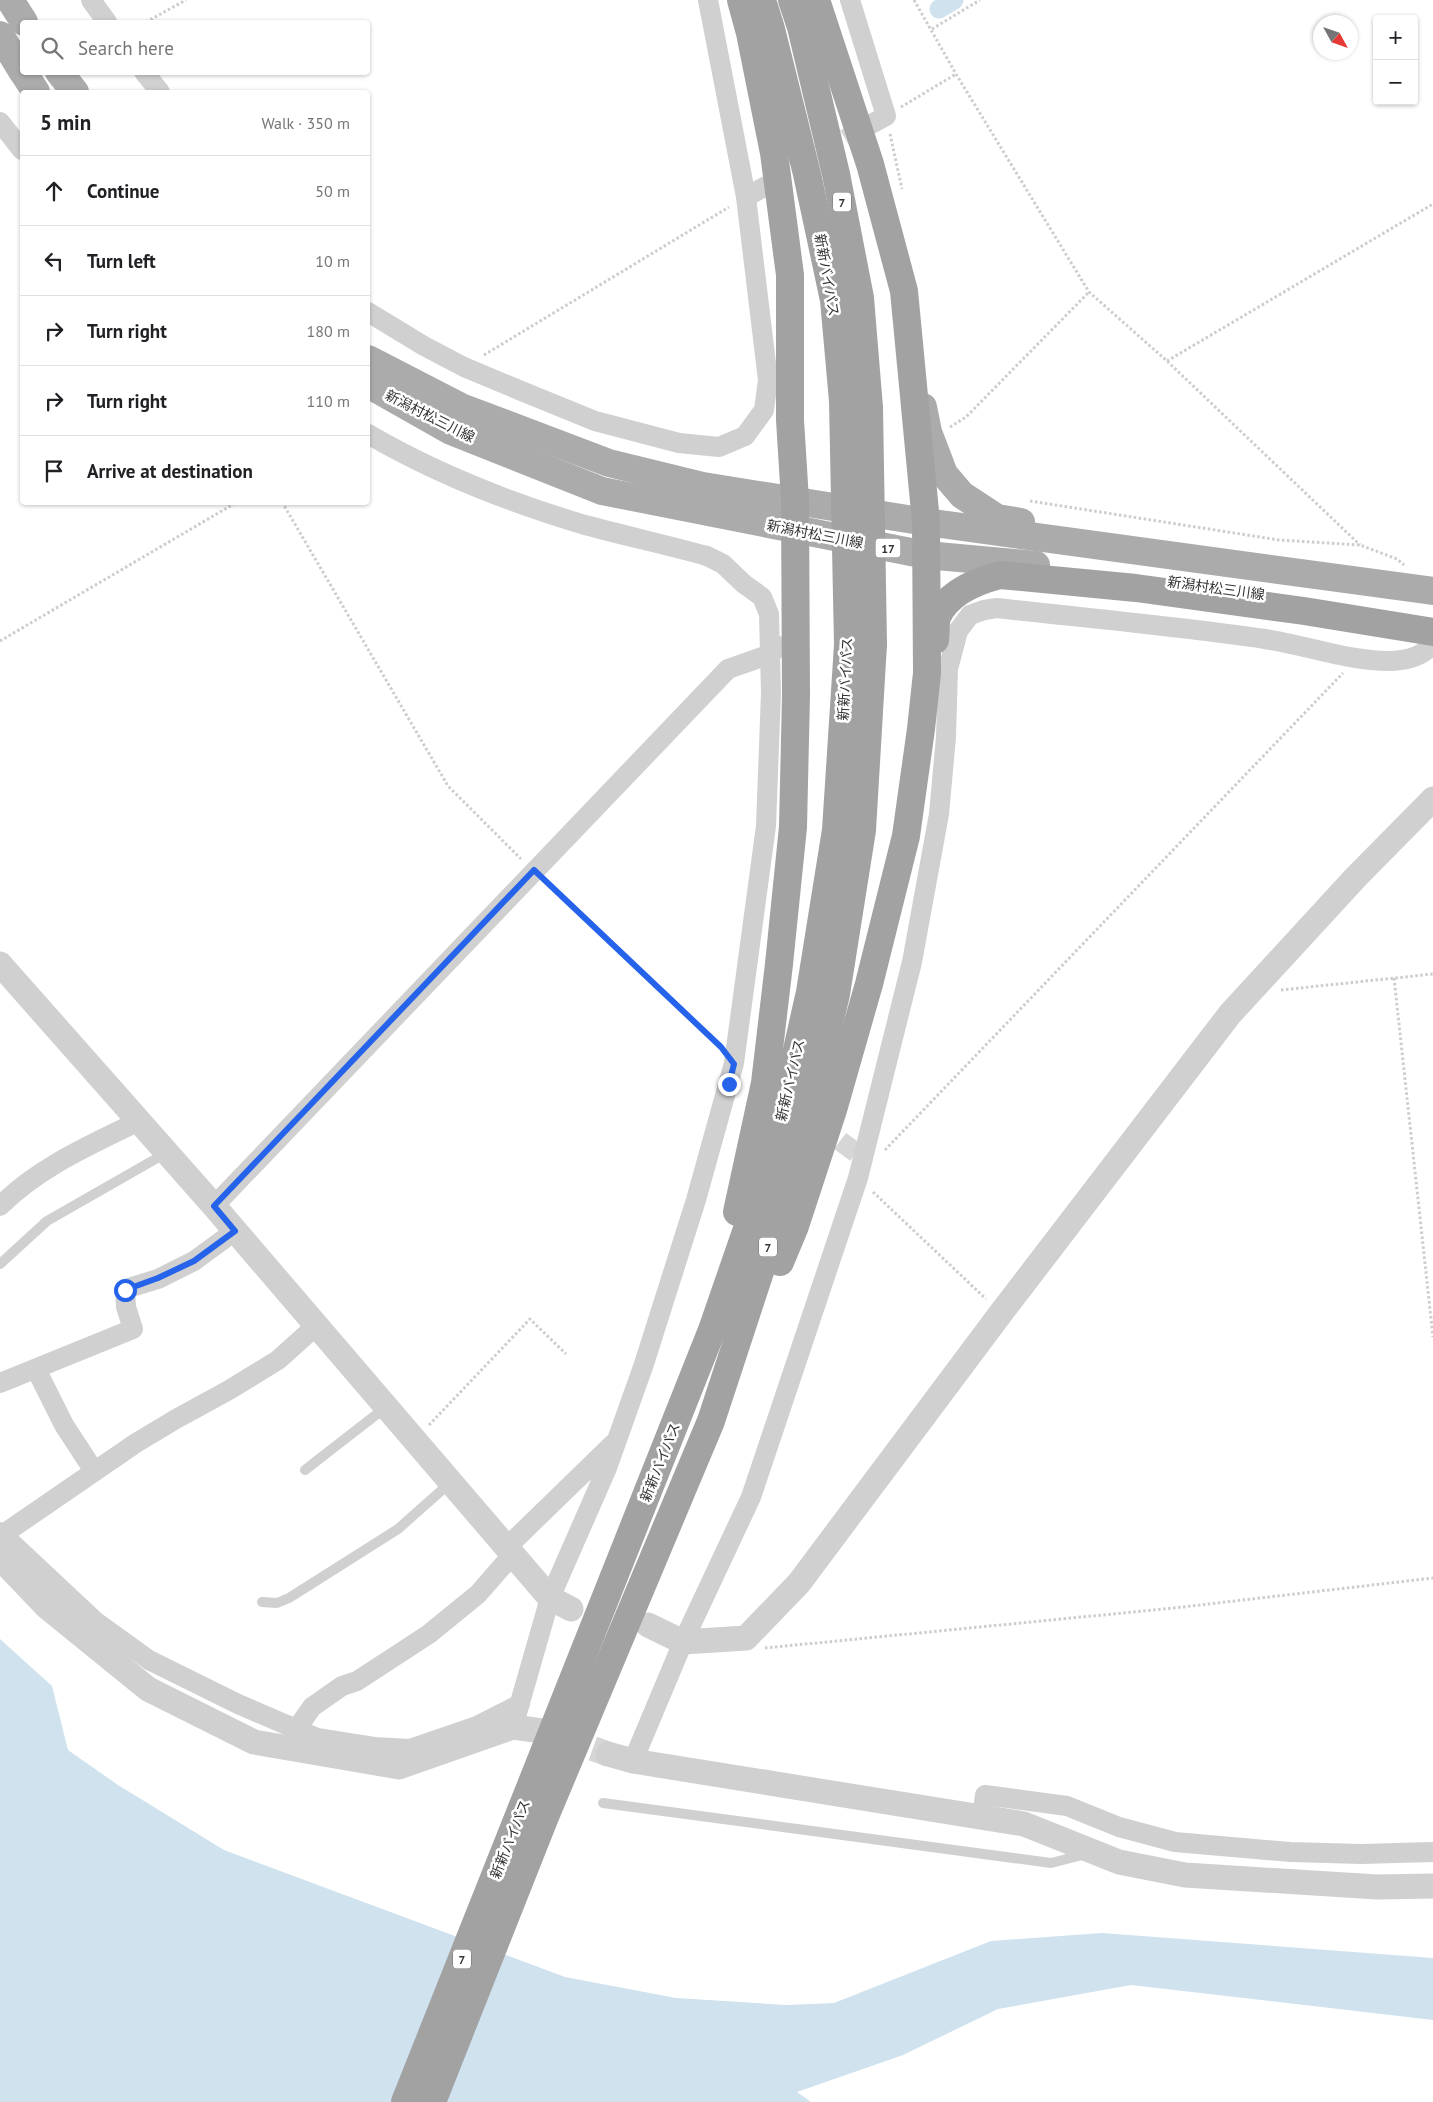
<!DOCTYPE html>
<html lang="en">
<head>
<meta charset="utf-8">
<style>
  :root { --surface:#fff; --page:#f6f6f6; --text:#202124; --muted:#757577; --line:#e0e0e0 }
  body { margin:0; font-family:"PT Sans","Noto Sans JP",sans-serif; background:var(--page); color:var(--text) }
  .controls { position:absolute; right:15px; top:15px; display:grid; overflow:hidden; border-radius:5px; box-shadow:0 1px 4px #0004 }
  .controls button { width:45px; height:45px; display:grid; place-items:center; padding:0; border:0; border-bottom:1px solid var(--line); background:var(--surface); color:var(--text); font:25px sans-serif }
  .compass { position:absolute; left:1313px; top:15px; width:45px; height:45px; border-radius:50%; background:var(--surface); box-shadow:0 1px 4px #0004; rotate:130deg }
  .stop { position:absolute; width:15px; height:15px; margin:-11px; border:4px solid #2563eb; border-radius:50%; background:#fff }
  .stop.end { background:#2563eb; border-color:#fff; box-shadow:0 1px 5px #0008 }
  .list { margin:0; padding:0; list-style:none }
  h2 { display:flex; justify-content:space-between; align-items:center; height:65px; margin:0; padding:0 20px; font-size:21px }
  h2 small { font-size:16px; font-weight:400; color:var(--muted) }
  .list li { display:grid; grid-template-columns:32px 1fr auto; gap:15px; align-items:center; box-sizing:border-box; height:70px; padding:0 20px; border-top:1px solid var(--line) }
  .list b { display:block; font-size:19px; white-space:nowrap }
  .list em { font-size:16px; font-style:normal; color:var(--muted) }
  .icon { flex:none; width:28px; height:28px; fill:none; stroke:currentColor; stroke-width:2; stroke-linecap:round; stroke-linejoin:round }
  .map { position:relative; flex:none; width:1433px; height:2102px; overflow:hidden }
  .search { position:absolute; background:var(--surface); box-shadow:0 1px 4px #0004; left:20px; top:20px; width:350px; height:55px; display:flex; align-items:center; gap:12px; box-sizing:border-box; padding:0 18px; border-radius:5px; color:var(--muted); font-size:19px }
  .panel { position:absolute; background:var(--surface); box-shadow:0 1px 4px #0004; left:20px; top:90px; width:350px; height:415px; border-radius:5px }
  .map>svg:first-child { display:block }
  .water { fill:#cfe2ee }
  .lines { fill:none; stroke-linecap:round; stroke-linejoin:round }
  .canal { stroke:#cfe2ee; stroke-width:19 }
  .minor-tunnel { stroke:#d6d6d6; stroke-width:20; stroke-dasharray:20 10; stroke-linecap:butt }
  .tertiary-tunnel { stroke:#d6d6d6; stroke-width:25; stroke-dasharray:25 12; stroke-linecap:butt }
  .path { stroke:#cdcdcd; stroke-width:3; stroke-dasharray:2.5 2.5; stroke-linecap:butt }
  .service { stroke:#d0d0d0; stroke-width:10 }
  .minor { stroke:#d0d0d0; stroke-width:20 }
  .tertiary { stroke:#d0d0d0; stroke-width:25 }
  .primary { stroke:#ababab; stroke-width:28 }
  .trunk { stroke:#a2a2a2; stroke-width:28 }
  .trunk-bridge { stroke:#a2a2a2; stroke-width:28 }
  .route { stroke:#2563eb; stroke-width:6 }
  .labels { text-anchor:middle; dominant-baseline:central; stroke-width:5; stroke-linejoin:round; paint-order:stroke }
  .shield { fill:#fff; stroke:#707070; stroke-width:1 }
  .shield-label { font-size:12px; font-weight:bold; fill:#333 }
  .street-label { font-size:14px; fill:#333; stroke:#fff }
</style>
</head>
<body>
<div class="map">
<svg width="1433" height="2102" viewBox="0 0 1433 2102">
  <rect width="100%" height="100%" fill="#fff"/>
  <polygon class="water" points="0,1639 52,1686 68,1750 118,1785 224,1850 565,1977 676,1998 786,2005 834,2003 991,1941 1102,1933 1433,1958 1433,2020 1131,1985 998,2009 903,2055 797,2092 811,2102 0,2102"/>
  <g class="lines">
    <polyline class="canal" points="939,9 954,0"/>
    <g class="minor-tunnel">
      <polyline points="768,185 864,128"/>
      <polyline points="816,1123 859,1155"/>
    </g>
    <polyline class="tertiary-tunnel" points="558,1736 608,1754"/>
    <g class="path">
      <polyline points="914,0 956,74 1089,292 1167,361 1360,545"/>
      <polyline points="146,22 186,0"/>
      <polyline points="932,29 980,0"/>
      <polyline points="901,107 956,74"/>
      <polyline points="890,134 902,189"/>
      <polyline points="484,355 729,207"/>
      <polyline points="1167,361 1433,204"/>
      <polyline points="950,427 966,417 1089,292"/>
      <polyline points="1030,501 1279,540 1360,545 1397,559 1404,565"/>
      <polyline points="282,502 448,786 521,859"/>
      <polyline points="0,641 237,502"/>
      <polyline points="548,883 719,1046"/>
      <polyline points="1394,978 1433,1337"/>
      <polyline points="1281,990 1433,974"/>
      <polyline points="885,1150 1343,673"/>
      <polyline points="873,1192 986,1299"/>
      <polyline points="429,1425 530,1319 566,1354"/>
      <polyline points="765,1648 1174,1608 1433,1578"/>
    </g>
    <g class="service">
      <polyline points="0,1264 47,1221 166,1153"/>
      <polyline points="305,1470 386,1407"/>
      <polyline points="262,1602 277,1603 289,1598 398,1529 451,1482"/>
      <polyline points="603,1803 1051,1863 1086,1854"/>
    </g>
    <g class="minor">
      <polyline points="91,0 107,22"/>
      <polyline points="850,0 886,116 864,128"/>
      <polyline points="144,72 160,92"/>
      <polyline points="0,122 22,150"/>
      <polyline points="746,197 766,186"/>
      <polyline points="368,312 424,346 464,367 519,390 595,421 679,443 719,447 745,436 764,410 768,380 746,197 708,0"/>
      <path d="M368,434C435,473 511,503 585,525C626,536 667,545 707,556L723,564L744,584L762,597L769,614L771,693L766,826L734,1063L696,1200L644,1364L607,1468L550,1598L513,1727"/>
      <path d="M0,1206C39,1167 90,1145 139,1121"/>
      <polyline points="214,1206 728,669 771,654 779,646"/>
      <polyline points="36,1369 64,1425 94,1471"/>
      <polyline points="0,1383 133,1329 126,1307 125,1289 158,1279 194,1261 235,1231"/>
      <polyline points="0,1532 95,1621 149,1660 238,1704 317,1738 374,1747 410,1749 477,1726 520,1704"/>
      <polyline points="2,1535 136,1443 176,1419 229,1390 278,1360 317,1325"/>
      <polyline points="507,1547 613,1444"/>
      <polyline points="296,1730 312,1707 342,1686 357,1681 429,1634 478,1594 513,1554"/>
      <path d="M633,1761L683,1642L751,1497L858,1178L912,962L939,814L946,737L948,669L958,631L970,615L984,610L997,608C1086,618 1176,626 1265,639C1306,645 1347,661 1389,661C1405,661 1422,657 1433,644"/>
      <polyline points="982,1817 985,1795 1067,1806 1119,1827 1175,1842 1290,1852 1361,1854 1433,1852"/>
    </g>
    <g class="tertiary">
      <polyline points="0,964 214,1206 550,1598 571,1609"/>
      <polyline points="0,1558 47,1607 148,1689 254,1742 399,1767 513,1727 542,1731"/>
      <polyline points="648,1625 683,1642 746,1638 799,1583 1001,1313 1230,1014 1356,877 1433,799"/>
      <polyline points="608,1754 633,1761 1024,1824 1119,1862 1185,1875 1377,1887 1433,1886"/>
    </g>
    <g class="primary">
      <polyline points="10,0 24,22"/>
      <polyline points="0,35 22,71"/>
      <polyline points="23,72 36,92"/>
      <polyline points="59,72 75,92"/>
      <polyline points="368,359 461,407 609,463 703,486 926,522 1433,591"/>
      <polyline points="368,384 451,431 602,491 926,555 1036,565"/>
      <polyline points="923,407 928,432 944,474 962,495 997,518 1021,522"/>
    </g>
    <g class="trunk">
      <polyline points="762,0 771,29 807,174 834,300 843,401"/>
      <polyline points="792,0 801,27 836,174 860,298 869,408"/>
      <path d="M935,640C936,633 935,623 937,617C948,592 977,581 1000,575L1136,588L1304,611L1433,632"/>
      <polyline points="737,1212 765,1083 779,964 793,827 796,695 795,500 790,420 790,275 774,153 750,33 741,0"/>
      <polyline points="780,1262 795,1226 833,1110 869,984 906,836 921,729 927,673 926,522 904,291 870,164 816,0"/>
      <polyline points="405,2102 712,1330 775,1148 810,992 836,830 848,645"/>
      <polyline points="432,2102 544,1819 711,1421 799,1153 836,994 862,830 873,644"/>
    </g>
    <g class="trunk-bridge">
      <polyline points="843,401 848,645"/>
      <polyline points="869,408 873,644"/>
    </g>
  </g>
  <g class="lines">
    <polyline class="route" points="125,1290 158,1278 194,1261 235,1231 214,1206 534,870 721,1047 734,1064 729,1084"/>
  </g>
  <g class="labels">
    <g class="shield">
      <rect x="833" y="192.5" width="18" height="19" rx="4"/>
      <rect x="875.5" y="538.5" width="25" height="19" rx="4"/>
      <rect x="759" y="1237.5" width="18" height="19" rx="4"/>
      <rect x="453" y="1949.5" width="18" height="19" rx="4"/>
    </g>
    <g class="shield-label">
      <text x="842" y="202">7</text>
      <text x="888" y="548">17</text>
      <text x="768" y="1247">7</text>
      <text x="462" y="1959">7</text>
    </g>
    <g class="street-label">
      <text transform="translate(827 275) rotate(80)">新新バイパス</text>
      <text transform="translate(430 416) rotate(27)">新潟村松三川線</text>
      <text transform="translate(815 534) rotate(11)">新潟村松三川線</text>
      <text transform="translate(1216 588) rotate(8)">新潟村松三川線</text>
      <text transform="translate(845 679) rotate(-87)">新新バイパス</text>
      <text transform="translate(790 1080) rotate(-77)">新新バイパス</text>
      <text transform="translate(660 1462) rotate(-68)">新新バイパス</text>
      <text transform="translate(510 1839) rotate(-68)">新新バイパス</text>
    </g>
  </g>
</svg>
<div class="controls">
<button>+</button>
<button>−</button>
</div>
<svg class="compass" viewBox="-18 -18 36 36"><path d="M0-13l5 13h-10z" fill="#e53935"/><path d="M0 13l5-13h-10z" fill="#757577"/></svg>
<div class="stop" style="left:125px;top:1290px"></div>
<div class="stop end" style="left:729px;top:1084px"></div>
<div class="search"><svg class="icon" aria-label="search" viewBox="0 0 24 24"><circle cx="10" cy="10" r="6"/><path d="M15 15l6 6"/></svg>Search here</div>
<section class="panel">
<h2>5 min<small>Walk · 350 m</small></h2>
<ul class="list">
<li><svg class="icon" aria-label="ahead" viewBox="0 0 24 24"><path d="M12 20V5M6 11l6-6 6 6"/></svg><div><b>Continue</b></div><em>50 m</em></li>
<li><svg class="icon" aria-label="left" viewBox="0 0 24 24"><path d="M17 20v-9H6M10 6l-5 5 5 5"/></svg><div><b>Turn left</b></div><em>10 m</em></li>
<li><svg class="icon" aria-label="right" viewBox="0 0 24 24"><path d="M7 20v-9h11M14 6l5 5-5 5"/></svg><div><b>Turn right</b></div><em>180 m</em></li>
<li><svg class="icon" aria-label="right" viewBox="0 0 24 24"><path d="M7 20v-9h11M14 6l5 5-5 5"/></svg><div><b>Turn right</b></div><em>110 m</em></li>
<li><svg class="icon" aria-label="arrive" viewBox="0 0 24 24"><path d="M6 21V4h12l-3 4 3 4H6"/></svg><div><b>Arrive at destination</b></div></li>
</ul>
</section>
</div>
</body>
</html>
